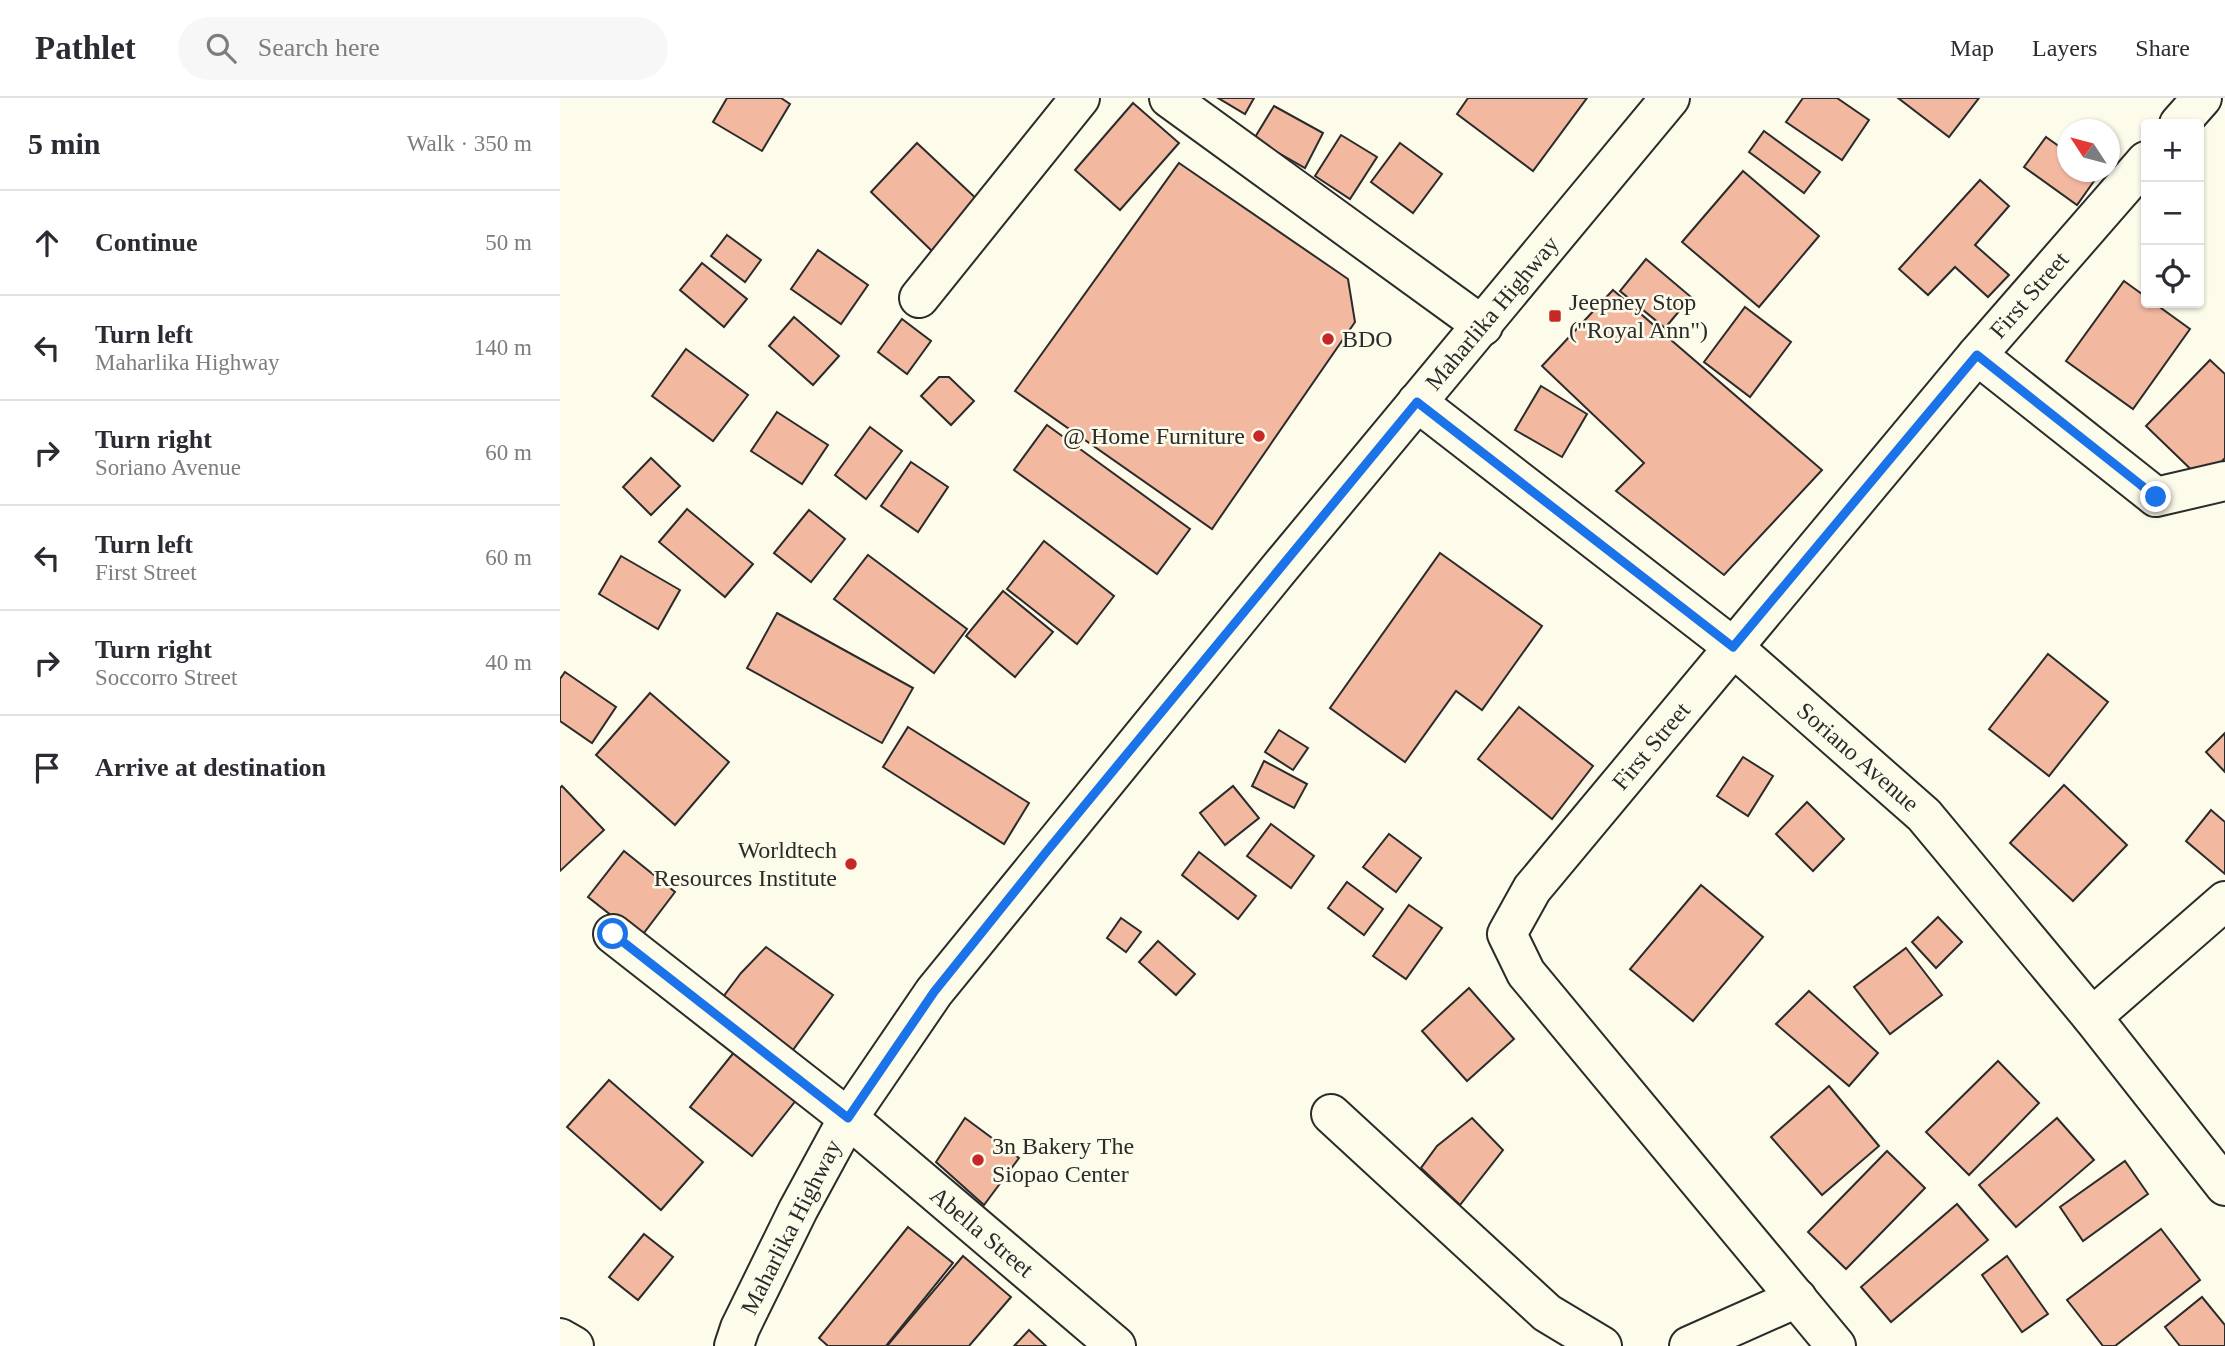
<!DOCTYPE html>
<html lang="en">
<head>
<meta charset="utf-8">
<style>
  :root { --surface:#fff; --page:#f7f7f7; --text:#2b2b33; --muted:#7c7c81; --line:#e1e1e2 }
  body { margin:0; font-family:Georgia,serif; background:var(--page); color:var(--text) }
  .controls { position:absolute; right:21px; top:21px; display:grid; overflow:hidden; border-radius:7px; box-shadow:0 2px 5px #0004 }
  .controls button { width:63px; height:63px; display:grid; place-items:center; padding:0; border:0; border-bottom:2px solid var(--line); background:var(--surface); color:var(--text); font:35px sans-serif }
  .compass { position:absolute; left:1497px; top:21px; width:63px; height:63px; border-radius:50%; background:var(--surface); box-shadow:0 2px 5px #0004; rotate:306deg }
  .stop { position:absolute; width:21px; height:21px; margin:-16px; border:5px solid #1a73e8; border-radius:50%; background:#fff }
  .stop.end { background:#1a73e8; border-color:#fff; box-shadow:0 2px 7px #0008 }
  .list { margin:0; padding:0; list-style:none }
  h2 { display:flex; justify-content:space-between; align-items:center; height:91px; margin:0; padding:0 28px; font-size:30px }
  h2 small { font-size:23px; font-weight:400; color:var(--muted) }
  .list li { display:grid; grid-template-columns:46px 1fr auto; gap:21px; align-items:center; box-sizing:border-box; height:105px; padding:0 28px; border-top:2px solid var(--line) }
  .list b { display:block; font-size:26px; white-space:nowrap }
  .list p { margin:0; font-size:23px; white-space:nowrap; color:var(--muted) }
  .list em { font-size:23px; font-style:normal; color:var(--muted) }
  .icon { flex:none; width:38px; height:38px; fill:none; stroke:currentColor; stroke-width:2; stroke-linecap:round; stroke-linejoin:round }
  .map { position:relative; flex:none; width:1665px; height:1248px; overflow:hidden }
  header { display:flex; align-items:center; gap:42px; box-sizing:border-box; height:98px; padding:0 35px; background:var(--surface); border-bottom:2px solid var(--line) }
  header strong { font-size:33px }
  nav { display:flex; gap:38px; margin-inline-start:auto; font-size:24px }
  .search { width:490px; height:63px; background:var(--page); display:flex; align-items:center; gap:18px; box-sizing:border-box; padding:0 24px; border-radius:38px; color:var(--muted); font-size:26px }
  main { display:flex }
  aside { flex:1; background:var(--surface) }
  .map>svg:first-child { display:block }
  .building { fill:#f2b8a0; stroke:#2b2b2b; stroke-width:2 }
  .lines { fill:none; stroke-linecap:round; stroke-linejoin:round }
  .minor-casing { stroke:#2b2b2b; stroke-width:42 }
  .major-casing { stroke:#2b2b2b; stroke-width:42 }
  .minor { stroke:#fdfbea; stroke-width:38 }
  .major { stroke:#fdfbea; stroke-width:38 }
  .route { stroke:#1a73e8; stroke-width:9 }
  .poi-dot { fill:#c62828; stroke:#fdfbea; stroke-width:2.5 }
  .labels { text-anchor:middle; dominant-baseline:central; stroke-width:5; stroke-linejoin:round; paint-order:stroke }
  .street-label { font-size:24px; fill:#2b2b2b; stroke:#fdfbea }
  .poi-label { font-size:24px; fill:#2b2b2b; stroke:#fdfbea; text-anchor:start }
</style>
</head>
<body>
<header>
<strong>Pathlet</strong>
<div class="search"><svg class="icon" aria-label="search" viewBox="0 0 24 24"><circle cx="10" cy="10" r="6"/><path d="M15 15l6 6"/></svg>Search here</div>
<nav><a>Map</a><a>Layers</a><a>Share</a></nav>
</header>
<main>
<aside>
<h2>5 min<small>Walk · 350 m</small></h2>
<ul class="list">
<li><svg class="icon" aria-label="ahead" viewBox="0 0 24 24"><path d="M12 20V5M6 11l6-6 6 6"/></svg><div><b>Continue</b></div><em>50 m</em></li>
<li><svg class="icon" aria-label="left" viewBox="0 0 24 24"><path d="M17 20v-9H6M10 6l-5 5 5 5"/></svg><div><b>Turn left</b><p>Maharlika Highway</p></div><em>140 m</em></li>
<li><svg class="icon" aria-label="right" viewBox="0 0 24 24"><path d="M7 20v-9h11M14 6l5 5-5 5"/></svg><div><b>Turn right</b><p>Soriano Avenue</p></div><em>60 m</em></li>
<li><svg class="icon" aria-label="left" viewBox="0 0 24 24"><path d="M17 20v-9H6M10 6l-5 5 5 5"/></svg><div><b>Turn left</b><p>First Street</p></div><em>60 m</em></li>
<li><svg class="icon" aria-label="right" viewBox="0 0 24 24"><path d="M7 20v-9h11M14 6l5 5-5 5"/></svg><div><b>Turn right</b><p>Soccorro Street</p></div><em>40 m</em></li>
<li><svg class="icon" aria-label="arrive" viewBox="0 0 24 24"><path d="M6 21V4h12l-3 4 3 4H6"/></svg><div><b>Arrive at destination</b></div></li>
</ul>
</aside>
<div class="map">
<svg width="1665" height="1248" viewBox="0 0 1665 1248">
  <rect width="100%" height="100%" fill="#fdfbea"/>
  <g class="building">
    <polygon points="167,0 221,0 230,6 202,53 153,24"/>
    <polygon points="658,0 694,0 685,16"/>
    <polygon points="908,0 1027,0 973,73 897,16"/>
    <polygon points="1243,0 1277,0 1309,22 1282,62 1226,24"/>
    <polygon points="1338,0 1419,0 1389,39"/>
    <polygon points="573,5 619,45 560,112 515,72"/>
    <polygon points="714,8 763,35 745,70 694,41"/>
    <polygon points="1204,33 1260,74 1244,95 1189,54"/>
    <polygon points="781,37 817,59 790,101 755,78"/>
    <polygon points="1486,39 1507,54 1507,74 1536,74 1539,76 1517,107 1464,69"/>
    <polygon points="357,45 421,105 374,155 311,94"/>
    <polygon points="840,45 882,76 853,115 811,84"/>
    <polygon points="619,65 788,181 795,224 652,431 455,293"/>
    <polygon points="1183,73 1259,138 1199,209 1122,144"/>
    <polygon points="1420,82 1449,108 1415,147 1449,177 1428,199 1395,169 1368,197 1339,171"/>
    <polygon points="167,137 201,162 185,184 151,158"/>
    <polygon points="258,152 308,187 281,226 231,191"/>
    <polygon points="1086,161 1131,199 1105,230 1060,193"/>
    <polygon points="142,165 187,201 164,229 120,192"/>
    <polygon points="1564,183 1586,199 1586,205 1594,205 1630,231 1573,311 1506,263"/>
    <polygon points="1053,192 1262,372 1164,477 1056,393 1084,365 982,268"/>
    <polygon points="1185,209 1231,244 1190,299 1144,264"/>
    <polygon points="234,219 279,258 253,287 209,248"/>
    <polygon points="342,221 371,243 347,276 318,254"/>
    <polygon points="126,251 188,297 153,343 92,298"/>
    <polygon points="1650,262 1665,276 1665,360 1643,383 1586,328"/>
    <polygon points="379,279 389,279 414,303 391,327 361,298"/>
    <polygon points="981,288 1027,316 1002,359 955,332"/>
    <polygon points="217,314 268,347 242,386 191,353"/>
    <polygon points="487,327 630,431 597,476 454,372"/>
    <polygon points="310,329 342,353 306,401 275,377"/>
    <polygon points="91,360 120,388 91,417 63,389"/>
    <polygon points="351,364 388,389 358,434 321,408"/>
    <polygon points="127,411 193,466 165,499 99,444"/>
    <polygon points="249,412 285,441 251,484 214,455"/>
    <polygon points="484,443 554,498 517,546 447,491"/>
    <polygon points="880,455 982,528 922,612 896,593 845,664 770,610"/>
    <polygon points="308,457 407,531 374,575 274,501"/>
    <polygon points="61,458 120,492 98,531 39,496"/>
    <polygon points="443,493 493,534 455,579 406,538"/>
    <polygon points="217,515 353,590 322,645 187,570"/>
    <polygon points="1488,556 1548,604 1489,678 1429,631"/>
    <polygon points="5,574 56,609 32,645 0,623 0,581"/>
    <polygon points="90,595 169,664 115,727 36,657"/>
    <polygon points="959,609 1033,668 992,721 918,661"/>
    <polygon points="348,629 469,705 444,746 323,669"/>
    <polygon points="719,632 748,650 733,672 705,654"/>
    <polygon points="1665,635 1665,674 1646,654"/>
    <polygon points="1183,659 1213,678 1188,718 1157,698"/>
    <polygon points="704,663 747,686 734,710 692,688"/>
    <polygon points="1504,687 1567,747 1513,803 1450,745"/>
    <polygon points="2,688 44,732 0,773 0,690"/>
    <polygon points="673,688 699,720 665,747 640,715"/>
    <polygon points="1247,704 1284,741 1253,773 1216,736"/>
    <polygon points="1651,712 1665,724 1665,776 1626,743"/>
    <polygon points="711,726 754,758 731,790 687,758"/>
    <polygon points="829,736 861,760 836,794 803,769"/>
    <polygon points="64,753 115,794 80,840 28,799"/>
    <polygon points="639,754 696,798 678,821 622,777"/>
    <polygon points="787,784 823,811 804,837 768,810"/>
    <polygon points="1141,787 1203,839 1133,923 1070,871"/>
    <polygon points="849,807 882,830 846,881 813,858"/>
    <polygon points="1378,819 1402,844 1376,870 1352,844"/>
    <polygon points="561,820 581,834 566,854 547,840"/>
    <polygon points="598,843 635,876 616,897 579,864"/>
    <polygon points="206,849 273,897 230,956 160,903 181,875"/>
    <polygon points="1346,850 1382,897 1330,936 1294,889"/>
    <polygon points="909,890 954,941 907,983 862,933"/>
    <polygon points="1249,893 1318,955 1289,988 1216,926"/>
    <polygon points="175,953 237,1001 192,1058 130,1009"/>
    <polygon points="1438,963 1479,1005 1409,1077 1366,1034"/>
    <polygon points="49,982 143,1064 101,1112 7,1029"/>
    <polygon points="1269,988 1319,1048 1262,1097 1211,1039"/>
    <polygon points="405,1020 459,1060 424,1107 376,1064"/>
    <polygon points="912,1020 943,1052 900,1107 861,1070 877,1048"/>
    <polygon points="1497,1020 1534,1062 1456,1129 1419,1087"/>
    <polygon points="1327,1053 1365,1090 1286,1171 1248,1134"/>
    <polygon points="1565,1063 1588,1096 1523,1143 1500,1109"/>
    <polygon points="1397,1106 1428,1142 1331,1224 1301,1189"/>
    <polygon points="348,1129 393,1165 326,1248 268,1248 259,1240"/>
    <polygon points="1601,1131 1640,1182 1555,1248 1543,1248 1507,1202"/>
    <polygon points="84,1136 113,1159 78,1202 49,1179"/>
    <polygon points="403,1158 451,1199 409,1248 327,1248"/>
    <polygon points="1447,1158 1488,1216 1462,1234 1422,1177"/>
    <polygon points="1642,1199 1665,1227 1665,1248 1620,1248 1605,1229"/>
    <polygon points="469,1232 486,1248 454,1248"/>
  </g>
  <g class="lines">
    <defs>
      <g id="minor">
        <polyline points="609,0 923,228"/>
        <polyline points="1619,26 1642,0"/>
        <polyline points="359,200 520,0"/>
        <polyline points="1417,257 1596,399 1665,383"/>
        <polyline points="857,304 1173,549 1364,717 1532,919 1665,1088"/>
        <polyline points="53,836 288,1020 556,1248"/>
        <polyline points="1532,919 1665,803"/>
        <polyline points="771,1016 987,1215 1042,1248"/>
        <polyline points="0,1240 14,1248"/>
        <polyline points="1129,1248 1237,1200"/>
        <polyline points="1276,1248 966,875 947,836 972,791 1417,257 1586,63"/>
      </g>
      <polyline id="major" points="174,1248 180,1230 238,1112 288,1020 374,894 718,472 1110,0"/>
    </defs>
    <use href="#minor" class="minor-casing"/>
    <use href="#major" class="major-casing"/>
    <use href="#minor" class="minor"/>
    <use href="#major" class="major"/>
  </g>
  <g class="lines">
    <polyline class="route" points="53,836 288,1020 374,894 487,753 857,304 1173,549 1417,257 1596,399"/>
  </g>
  <g class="poi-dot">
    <rect x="988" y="211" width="14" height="14" rx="3.5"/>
    <circle cx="768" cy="241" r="7"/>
    <circle cx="699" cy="338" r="7"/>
    <circle cx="291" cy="766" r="7"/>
    <circle cx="418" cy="1062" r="7"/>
  </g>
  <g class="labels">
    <g class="street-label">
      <text transform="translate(1469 197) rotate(-49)">First Street</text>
      <text transform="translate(932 215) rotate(-50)">Maharlika Highway</text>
      <text transform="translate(1091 648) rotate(-50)">First Street</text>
      <text transform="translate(1298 659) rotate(41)">Soriano Avenue</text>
      <text transform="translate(231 1129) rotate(-63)">Maharlika Highway</text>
      <text transform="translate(422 1134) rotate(40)">Abella Street</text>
    </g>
    <g class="poi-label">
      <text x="1009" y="204">Jeepney Stop<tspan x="1009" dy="28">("Royal Ann")</tspan></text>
      <text x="782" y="241">BDO</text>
      <text x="685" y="338" text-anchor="end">@ Home Furniture</text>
      <text x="277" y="752" text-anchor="end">Worldtech<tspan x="277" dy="28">Resources Institute</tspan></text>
      <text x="432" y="1048">3n Bakery The<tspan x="432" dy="28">Siopao Center</tspan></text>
    </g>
  </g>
</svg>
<div class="controls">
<button>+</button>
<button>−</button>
<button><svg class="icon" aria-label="locate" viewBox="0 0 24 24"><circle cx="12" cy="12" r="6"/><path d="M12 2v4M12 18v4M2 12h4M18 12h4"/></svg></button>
</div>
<svg class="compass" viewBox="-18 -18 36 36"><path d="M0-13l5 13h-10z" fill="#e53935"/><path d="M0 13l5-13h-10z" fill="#7c7c81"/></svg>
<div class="stop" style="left:53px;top:836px"></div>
<div class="stop end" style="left:1596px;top:399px"></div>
</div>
</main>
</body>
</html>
